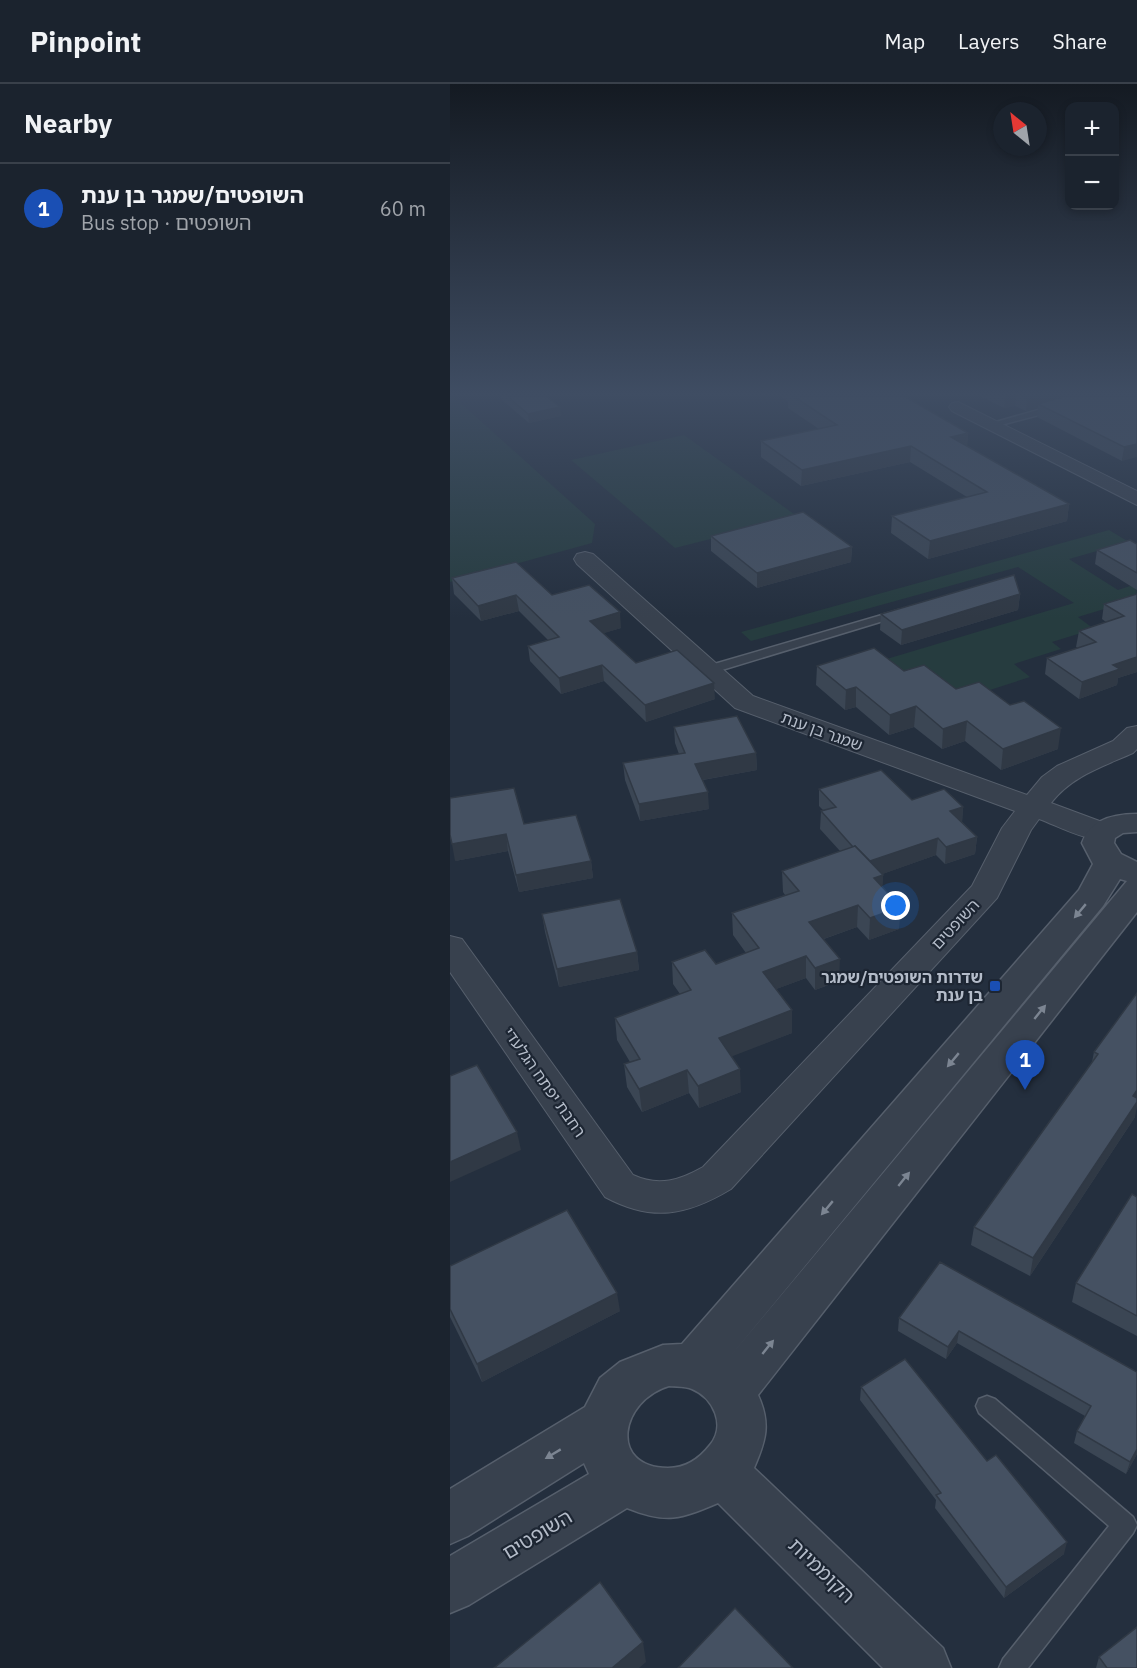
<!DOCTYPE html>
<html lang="en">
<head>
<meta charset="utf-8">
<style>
  :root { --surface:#1b232e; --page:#282f3a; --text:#f1f3f6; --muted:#a0a4aa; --line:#39404a; --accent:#8ab4f8 }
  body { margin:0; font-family:"IBM Plex Sans","Noto Sans Hebrew",sans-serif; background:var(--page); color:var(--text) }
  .controls { position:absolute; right:18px; top:18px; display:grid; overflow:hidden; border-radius:12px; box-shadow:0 3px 9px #0003 }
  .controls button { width:54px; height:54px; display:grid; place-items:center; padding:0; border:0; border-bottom:2px solid var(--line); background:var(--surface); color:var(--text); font:30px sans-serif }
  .compass { position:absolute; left:543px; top:18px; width:54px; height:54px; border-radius:50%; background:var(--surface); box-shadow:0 3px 9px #0003; rotate:330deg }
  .you { position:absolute; left:446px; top:822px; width:21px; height:21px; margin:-15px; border:4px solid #fff; border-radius:50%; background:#1a73e8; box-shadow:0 0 0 9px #1a73e833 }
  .badge { display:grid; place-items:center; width:39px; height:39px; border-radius:50%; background:var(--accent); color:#fff; font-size:20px; font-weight:700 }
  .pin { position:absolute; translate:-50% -50px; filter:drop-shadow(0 2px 3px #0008) }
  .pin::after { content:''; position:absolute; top:32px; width:21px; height:18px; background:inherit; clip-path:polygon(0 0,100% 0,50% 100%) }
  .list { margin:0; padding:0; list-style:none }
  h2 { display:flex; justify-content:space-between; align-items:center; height:78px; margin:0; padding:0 24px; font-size:26px }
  h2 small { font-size:20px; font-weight:400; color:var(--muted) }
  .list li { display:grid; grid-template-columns:39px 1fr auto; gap:18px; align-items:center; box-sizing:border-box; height:90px; padding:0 24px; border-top:2px solid var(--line) }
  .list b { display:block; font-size:22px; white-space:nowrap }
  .list p { margin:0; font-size:20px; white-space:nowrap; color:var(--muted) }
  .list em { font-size:20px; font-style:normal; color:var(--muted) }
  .map { position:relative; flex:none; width:687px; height:1584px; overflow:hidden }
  header { display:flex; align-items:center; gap:36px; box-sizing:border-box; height:84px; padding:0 30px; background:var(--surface); border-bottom:2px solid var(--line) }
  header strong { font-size:28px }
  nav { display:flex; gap:33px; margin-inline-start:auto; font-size:21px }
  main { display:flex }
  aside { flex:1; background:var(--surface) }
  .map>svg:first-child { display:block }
  .green { fill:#263c3f }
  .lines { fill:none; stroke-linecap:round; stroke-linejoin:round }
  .service-casing { stroke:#565f6c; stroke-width:3 }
  .minor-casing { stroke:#565f6c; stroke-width:2 }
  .tertiary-casing { stroke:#565f6c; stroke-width:3 }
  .service { fill:#38414e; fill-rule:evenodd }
  .minor { fill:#38414e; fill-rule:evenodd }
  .tertiary { fill:#38414e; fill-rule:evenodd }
  .wall { fill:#3b4654 }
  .shaded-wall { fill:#303945 }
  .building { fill:#455162; stroke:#303945; stroke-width:1.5 }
  .oneway { fill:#7c8592 }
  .transit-dot { fill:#1a4fb4; stroke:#1d2633; stroke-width:2 }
  .labels { text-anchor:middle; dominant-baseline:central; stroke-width:4.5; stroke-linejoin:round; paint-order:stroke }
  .street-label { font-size:16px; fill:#b4bcc9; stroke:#1d2633 }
  .poi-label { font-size:16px; font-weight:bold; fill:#b4bcc9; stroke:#1d2633; text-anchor:end }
  .near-street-label { font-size:20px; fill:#b4bcc9; stroke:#1d2633 }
</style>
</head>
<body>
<header>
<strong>Pinpoint</strong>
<nav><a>Map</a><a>Layers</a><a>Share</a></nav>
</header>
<main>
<aside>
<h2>Nearby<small></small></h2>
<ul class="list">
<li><span class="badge" style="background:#1a4fb4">1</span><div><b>השופטים/שמגר בן ענת</b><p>Bus stop · השופטים</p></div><em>60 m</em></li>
</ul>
</aside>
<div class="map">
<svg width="687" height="1584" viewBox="0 0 687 1584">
  <rect width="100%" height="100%" fill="#242f3e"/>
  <g class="green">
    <polygon points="0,312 3,312 145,440 142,459 0,498"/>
    <polygon points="234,351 348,433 225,464 121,376"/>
    <polygon points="659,446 679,458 619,475 668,506 686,500 687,515 628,533 644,545 602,558 611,565 564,580 580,593 515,614 457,599 430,577 624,519 568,483 301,557 291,548"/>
  </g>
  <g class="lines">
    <defs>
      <g id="service">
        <polygon points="605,321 608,322 608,326 543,343 539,340"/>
        <polygon points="449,526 455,529 453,531 262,589 254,589 252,586 254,583"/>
        <polygon points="537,1312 545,1315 683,1433 687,1441 683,1449 578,1584 549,1584 553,1575 659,1442 529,1329 526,1322 529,1315"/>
      </g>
      <g id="minor">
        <polygon points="508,318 687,407 687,421 502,327 499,323 502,319"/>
        <path d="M135,468L143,470L303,612L577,711L592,693L607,682L663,657L677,644L687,642V665L683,669C652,683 622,692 601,719L663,742L667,748L663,754C639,760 611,743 589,735L581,746L547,814L281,1105C236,1132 202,1138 155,1113L0,888V852L12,855L183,1091C209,1103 230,1096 253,1083L522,802L552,744L565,727L285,624L127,480L124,475L127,470Z"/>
      </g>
      <path id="tertiary" d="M687,730V748L673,749L665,754L664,759L671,770L687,778V828L308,1311C321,1340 316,1356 304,1384L493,1564L501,1584H433L268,1419C230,1435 217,1440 177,1424L19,1521L0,1529V1472L139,1390L134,1379L18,1452L0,1460V1405L135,1323L150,1294L170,1278L213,1261L232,1260L629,806L643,780L632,759C640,735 664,730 687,730ZM670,795L677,797L278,1275L653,822ZM219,1302C226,1303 235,1302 242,1305C264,1314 276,1342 260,1361C249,1375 236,1384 218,1384C157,1383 171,1316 219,1302Z"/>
    </defs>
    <use href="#service" class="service-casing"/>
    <use href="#minor" class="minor-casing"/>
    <use href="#tertiary" class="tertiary-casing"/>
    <use href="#service" class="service"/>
    <use href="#minor" class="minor"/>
    <use href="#tertiary" class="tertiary"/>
  </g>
  <g class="wall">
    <polygon points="50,312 96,312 111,332 79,339 51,315"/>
    <polygon points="330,312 454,312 518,349 517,362 619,420 617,437 478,475 441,449 442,432 517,413 460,378 351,402 311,373 311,357 369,345 338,324 338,317"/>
    <polygon points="530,312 687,312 672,377 587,333 588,324 576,327 565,322 554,324"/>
    <polygon points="261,452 402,463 401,478 307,504 261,467"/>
    <polygon points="687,460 687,506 645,480 647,466"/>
    <polygon points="2,494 102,511 171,544 153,549 186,579 265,615 196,638 154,597 111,610 80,577 78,562 98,556 69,527 31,537 4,510"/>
    <polygon points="570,510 568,526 451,561 430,546 431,530"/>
    <polygon points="687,510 687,588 668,594 667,601 629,615 595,590 597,574 628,564 626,563 629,547 656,538 652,535 654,520"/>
    <polygon points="367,582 454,587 506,605 560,621 608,665 551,686 515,657 492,665 464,643 439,651 406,623 395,626 366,601"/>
    <polygon points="224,643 306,669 307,686 253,696 259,725 190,737 175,696 173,679 229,670 225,659"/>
    <polygon points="369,705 513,723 512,738 527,753 525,770 495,780 486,771 432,790 433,791 432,803 449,845 419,856 407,843 374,855 389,897 365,906 356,894 326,905 342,949 281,972 291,1008 249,1024 239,1009 192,1028 177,1003 174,980 180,978 167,956 165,934 230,910 223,900 222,878 266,880 296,869 283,851 282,829 335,811 333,808 332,787 390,767 370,745 371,727 374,727 369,722"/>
    <polygon points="74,740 141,777 143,794 69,808 58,767 5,777"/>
    <polygon points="92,830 187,868 189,886 109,903 95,848"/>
    <polygon points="687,909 685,1033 580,1192 521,1161 524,1143 642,978 644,968"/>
    <polygon points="687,1113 687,1252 622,1218 626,1199"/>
    <polygon points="490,1178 687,1288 687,1370 676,1390 624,1359 627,1347 635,1332 507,1259 496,1275 448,1247 449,1234"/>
    <polygon points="0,1182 170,1227 32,1298 0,1233"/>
    <polygon points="411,1303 537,1377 614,1470 554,1514 485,1424 486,1416 410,1316"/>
    <polygon points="649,1573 687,1584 646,1584"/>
  </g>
  <g class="shaded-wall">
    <polygon points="555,312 566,312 565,322 554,324"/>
    <polygon points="585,312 631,312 588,320 588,324 576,327 577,314"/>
    <polygon points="110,323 111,332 79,339 78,330"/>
    <polygon points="518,349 517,365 501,353"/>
    <polygon points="687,360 687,373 672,377 674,363"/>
    <polygon points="461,362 460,378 351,402 352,386"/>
    <polygon points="619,420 617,437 478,475 480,457"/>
    <polygon points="402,463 401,478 307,504 307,489"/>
    <polygon points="570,510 568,526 451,561 452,546"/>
    <polygon points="66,511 69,527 31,537 28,522"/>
    <polygon points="170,528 171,544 142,553 140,537"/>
    <polygon points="687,573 687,588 668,594 667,601 629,615 632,598 663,581"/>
    <polygon points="152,581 154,597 111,610 109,594"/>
    <polygon points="264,599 265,615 196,638 195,621"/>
    <polygon points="406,603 406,623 395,626 396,606"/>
    <polygon points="466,622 464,643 439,651 440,631"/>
    <polygon points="517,637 515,657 492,665 493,645"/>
    <polygon points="611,644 608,665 551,686 553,665"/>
    <polygon points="306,669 307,686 246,697 245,680"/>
    <polygon points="258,708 259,725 190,737 189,720"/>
    <polygon points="513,723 512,740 500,727"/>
    <polygon points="56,750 58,767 5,777 2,760"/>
    <polygon points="527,753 525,770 495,780 496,763"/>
    <polygon points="488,754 486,771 416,796 417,778"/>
    <polygon points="141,777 143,794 69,808 66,791"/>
    <polygon points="433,791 432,813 424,794"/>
    <polygon points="408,821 407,843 359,860 359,838"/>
    <polygon points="451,823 449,845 419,856 420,834"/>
    <polygon points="187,868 189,886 109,903 107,885"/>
    <polygon points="356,872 356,894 313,910 313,888"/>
    <polygon points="390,875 389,897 365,906 365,884"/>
    <polygon points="342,926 342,949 270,977 269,954"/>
    <polygon points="290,985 291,1008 249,1024 248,1002"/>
    <polygon points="237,986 239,1009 192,1028 189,1005"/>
    <polygon points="687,1006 687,1023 685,1033 580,1192 583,1174"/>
    <polygon points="67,1048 71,1066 0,1098 0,1078"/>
    <polygon points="167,1209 170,1227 32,1298 27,1280"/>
    <polygon points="509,1247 507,1259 496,1275 498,1263"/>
    <polygon points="687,1365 687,1370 676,1390 680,1378"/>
    <polygon points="617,1458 614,1470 554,1514 556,1503"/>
    <polygon points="193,1558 196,1578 189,1584 162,1584"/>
  </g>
  <g class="building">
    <polygon points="57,312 96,312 110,323 78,330"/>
    <polygon points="343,312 454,312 518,349 501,353 619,420 480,457 442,432 537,408 461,362 352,386 311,357 387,341"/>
    <polygon points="573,312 585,312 577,314"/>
    <polygon points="616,312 687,312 687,360 674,363 588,320"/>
    <polygon points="353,428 402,463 307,489 261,452"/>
    <polygon points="680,456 687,460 687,489 647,466"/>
    <polygon points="66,478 102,511 139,501 170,528 140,537 186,579 227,566 264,599 195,621 152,581 109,594 78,562 109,553 66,511 28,522 2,494"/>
    <polygon points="564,491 570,510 452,546 431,530"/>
    <polygon points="687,510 687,573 663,581 670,585 632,598 597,574 646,558 629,547 674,532 654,520"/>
    <polygon points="424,564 454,587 474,581 506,605 529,598 560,621 574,617 611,644 553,665 517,637 493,645 466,622 440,631 406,603 396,606 367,582"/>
    <polygon points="287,632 306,669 245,680 258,708 189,720 173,679 235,669 224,643"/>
    <polygon points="431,686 462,716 494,705 513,723 500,727 527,753 496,763 488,754 420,777 405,762 403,763 371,727 386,723 369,705"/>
    <polygon points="64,704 74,740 126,731 141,777 66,791 56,750 2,760 0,751 0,714"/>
    <polygon points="405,762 433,791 424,794 451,823 420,834 408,821 359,838 390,875 365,884 356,872 313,888 342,926 269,954 290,985 248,1002 237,986 189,1005 174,980 190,975 165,934 241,906 222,878 255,866 266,880 309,864 282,829 349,807 332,787"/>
    <polygon points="170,815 187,868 107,885 92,830"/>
    <polygon points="687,909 687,1006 683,1012 687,1014 687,1018 583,1174 524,1143 648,970 644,968"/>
    <polygon points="27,981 67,1048 0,1078 0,992"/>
    <polygon points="682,1110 687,1113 687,1232 626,1199"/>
    <polygon points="117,1126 167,1209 27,1280 0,1225 0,1182"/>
    <polygon points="490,1178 687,1288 687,1365 680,1378 627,1347 641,1322 509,1247 498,1263 449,1234"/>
    <polygon points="455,1275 537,1377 546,1371 617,1458 556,1503 486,1411 491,1409 411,1303"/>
    <polygon points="150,1498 193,1558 162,1584 44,1584"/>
    <polygon points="285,1524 343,1584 228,1584"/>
    <polygon points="687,1543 687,1584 657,1584 649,1573"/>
  </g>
  <defs><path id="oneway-solid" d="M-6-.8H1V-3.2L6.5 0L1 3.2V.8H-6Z" transform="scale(1.5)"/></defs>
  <g class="oneway">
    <use href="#oneway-solid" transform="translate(630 827) rotate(130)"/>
    <use href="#oneway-solid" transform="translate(590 928) rotate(-51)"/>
    <use href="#oneway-solid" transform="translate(503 976) rotate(130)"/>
    <use href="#oneway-solid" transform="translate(454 1095) rotate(-51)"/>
    <use href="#oneway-solid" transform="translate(377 1124) rotate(130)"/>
    <use href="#oneway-solid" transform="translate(318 1263) rotate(-51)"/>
    <use href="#oneway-solid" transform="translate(103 1370) rotate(149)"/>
  </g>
  <linearGradient id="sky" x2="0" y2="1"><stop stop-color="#141a22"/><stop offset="0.58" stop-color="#3f4d63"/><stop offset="1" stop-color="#3f4d63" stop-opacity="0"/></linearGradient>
  <rect width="687" height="534" fill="url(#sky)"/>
  <rect class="transit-dot" x="539" y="896" width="12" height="12" rx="3"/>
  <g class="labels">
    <g class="street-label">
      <text transform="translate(372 647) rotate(20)">שמגר בן ענת</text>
      <text transform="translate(505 840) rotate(-47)">השופטים</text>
      <text transform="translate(95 998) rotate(55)">רחבת יפתח הגלעדי</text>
    </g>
    <g class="poi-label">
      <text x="533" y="893">שדרות השופטים/שמגר<tspan x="533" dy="18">בן ענת</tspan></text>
    </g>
    <g class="near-street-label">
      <text transform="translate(87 1450) rotate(-31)">השופטים</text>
      <text transform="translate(372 1486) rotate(44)">הקוממיות</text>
    </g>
  </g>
</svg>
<div class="controls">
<button>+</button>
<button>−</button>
</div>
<svg class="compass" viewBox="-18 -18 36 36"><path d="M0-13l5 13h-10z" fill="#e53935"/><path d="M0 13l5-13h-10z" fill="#a0a4aa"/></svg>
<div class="you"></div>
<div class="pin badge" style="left:575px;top:1006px;background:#1a4fb4">1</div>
</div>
</main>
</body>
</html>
